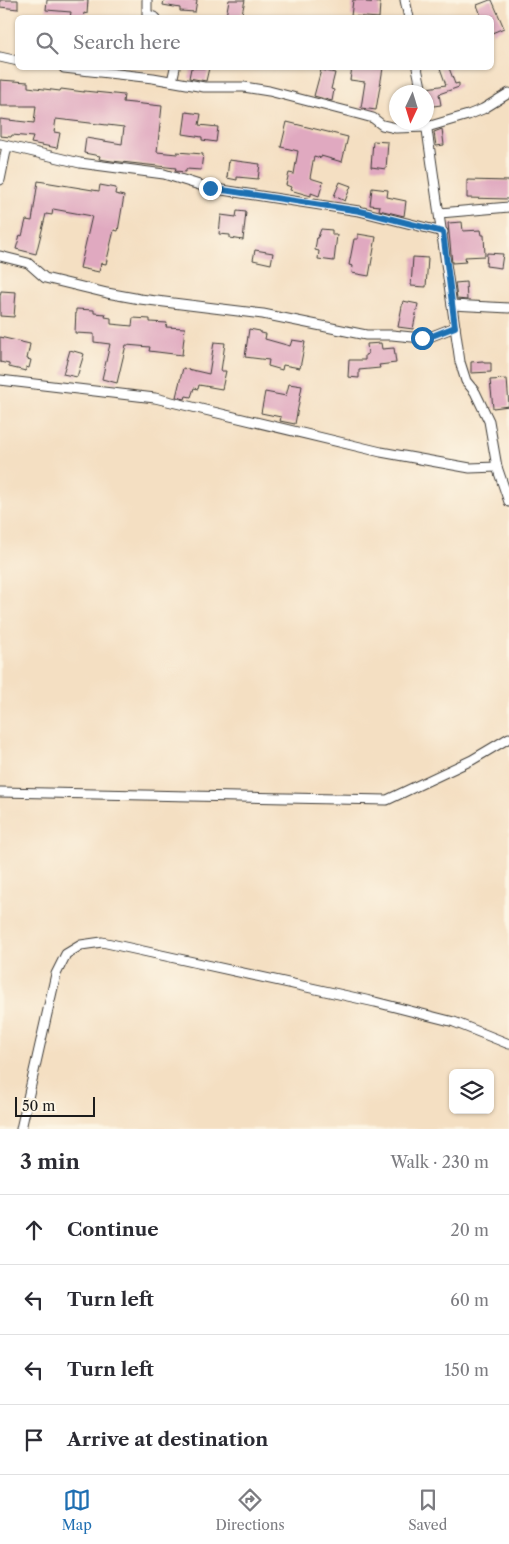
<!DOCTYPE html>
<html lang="en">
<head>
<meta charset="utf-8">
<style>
  :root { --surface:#fff; --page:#f7f7f7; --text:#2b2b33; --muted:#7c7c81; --line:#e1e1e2; --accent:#1f6fb2 }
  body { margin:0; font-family:"Libre Caslon Text",serif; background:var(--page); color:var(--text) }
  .controls { position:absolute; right:15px; bottom:15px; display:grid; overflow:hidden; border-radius:8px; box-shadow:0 1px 4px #0004 }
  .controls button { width:45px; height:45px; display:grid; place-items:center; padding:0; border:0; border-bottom:1px solid var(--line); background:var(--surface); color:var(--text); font:25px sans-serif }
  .compass { position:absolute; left:389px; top:85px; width:45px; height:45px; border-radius:50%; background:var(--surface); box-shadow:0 1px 4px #0004; rotate:184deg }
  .scale { position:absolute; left:15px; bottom:12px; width:80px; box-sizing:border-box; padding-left:5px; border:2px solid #1c1c1c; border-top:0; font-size:14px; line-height:18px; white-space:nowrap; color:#1c1c1c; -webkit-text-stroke:4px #fcf5e5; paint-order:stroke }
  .stop { position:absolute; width:15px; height:15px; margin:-11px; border:4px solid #1f6fb2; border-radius:50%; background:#fff }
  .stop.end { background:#1f6fb2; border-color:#fff; box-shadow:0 1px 5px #0008 }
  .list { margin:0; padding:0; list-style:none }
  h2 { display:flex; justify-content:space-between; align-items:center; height:65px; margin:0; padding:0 20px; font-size:21px }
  h2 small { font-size:16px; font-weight:400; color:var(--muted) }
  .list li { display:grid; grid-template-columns:32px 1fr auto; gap:15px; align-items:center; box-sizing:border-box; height:70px; padding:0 20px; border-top:1px solid var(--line) }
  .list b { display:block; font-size:19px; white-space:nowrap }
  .list em { font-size:16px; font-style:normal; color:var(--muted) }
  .icon { flex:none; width:28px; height:28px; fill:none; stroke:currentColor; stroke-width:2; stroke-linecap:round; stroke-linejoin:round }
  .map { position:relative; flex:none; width:509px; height:1129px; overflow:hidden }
  .search { position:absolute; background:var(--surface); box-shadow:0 1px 4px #0004; left:15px; right:15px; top:15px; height:55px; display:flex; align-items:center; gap:12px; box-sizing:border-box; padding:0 18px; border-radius:8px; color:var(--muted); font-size:19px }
  .sheet { height:345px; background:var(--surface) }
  nav { display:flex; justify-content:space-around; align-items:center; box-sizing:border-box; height:70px; border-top:1px solid var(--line); background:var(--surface); font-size:14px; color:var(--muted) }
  nav a { display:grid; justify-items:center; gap:2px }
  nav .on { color:var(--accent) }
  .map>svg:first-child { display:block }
  .building { fill:#e0a9c0 }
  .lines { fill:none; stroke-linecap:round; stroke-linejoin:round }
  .minor-casing { stroke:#3c3935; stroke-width:11 }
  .minor { stroke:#fff; stroke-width:9 }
  .route { stroke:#1f6fb2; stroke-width:6 }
</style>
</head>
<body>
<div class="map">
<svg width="509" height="1129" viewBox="0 0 509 1129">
  <rect width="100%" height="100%" fill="#fcf5e5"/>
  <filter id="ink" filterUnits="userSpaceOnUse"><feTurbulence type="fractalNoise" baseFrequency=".02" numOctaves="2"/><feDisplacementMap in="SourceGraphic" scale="10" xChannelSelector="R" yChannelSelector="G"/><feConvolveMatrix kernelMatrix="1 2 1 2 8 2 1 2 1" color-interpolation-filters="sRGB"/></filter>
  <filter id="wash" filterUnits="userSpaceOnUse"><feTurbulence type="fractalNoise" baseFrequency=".0096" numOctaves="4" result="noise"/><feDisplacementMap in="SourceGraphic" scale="20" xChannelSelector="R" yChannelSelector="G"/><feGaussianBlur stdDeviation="1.12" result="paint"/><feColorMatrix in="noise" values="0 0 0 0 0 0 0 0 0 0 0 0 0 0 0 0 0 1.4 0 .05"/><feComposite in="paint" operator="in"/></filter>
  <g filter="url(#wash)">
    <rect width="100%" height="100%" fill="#f4dfc2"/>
    <g id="blocks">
      <g class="building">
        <polygon points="0,0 18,0 18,9 0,7"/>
        <polygon points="47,0 88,0 87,14 84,13 83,18 70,18 71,12 46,10"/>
        <polygon points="164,0 197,0 195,12 180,11 180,8 163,5"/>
        <polygon points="229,0 245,0 241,18 226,16"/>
        <polygon points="353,0 366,0 366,2 380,3 379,18 351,16"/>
        <polygon points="490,0 492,0 504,28 492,33 492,18 482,18 477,5"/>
        <polygon points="191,68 209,68 206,81 189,78"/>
        <polygon points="352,68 383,68 376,110 361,108 365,82 350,80"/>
        <polygon points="440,68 449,68 455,84 459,83 459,87 439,94 441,105 426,107 427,88 446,85"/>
        <polygon points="321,70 335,73 331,89 334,90 332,101 314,96"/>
        <polygon points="0,80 28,82 28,87 60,91 61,89 84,92 84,91 124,95 123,102 162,106 157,152 177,154 177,152 203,154 201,170 186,169 186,172 175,171 176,168 112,161 99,159 100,156 84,153 86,138 122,144 124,127 56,119 54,132 60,133 57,148 31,143 33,137 12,135 11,137 0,136 0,119 34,123 36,106 0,106"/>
        <polygon points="186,112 201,114 199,125 218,127 216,142 202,140 202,137 183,134"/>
        <polygon points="287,122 348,137 342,162 321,156 321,158 314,156 310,178 323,182 319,196 311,193 311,196 290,190 291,187 286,185 289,173 294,174 298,151 281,147"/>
        <polygon points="442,129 444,145 436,146 434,132"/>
        <polygon points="373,141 388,142 386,169 371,167"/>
        <polygon points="229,160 260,164 258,179 237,177 237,180 227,178"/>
        <polygon points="467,180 509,181 509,199 467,198"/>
        <polygon points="38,181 99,191 100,185 116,188 115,194 124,196 118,231 114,230 106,264 101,263 99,272 80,268 92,216 53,209 52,215 46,214 36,254 16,249 20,235 22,236 26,220 32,221"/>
        <polygon points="340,182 351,186 345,201 334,196"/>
        <polygon points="372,188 388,190 387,197 406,201 404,216 379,210 380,206 370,205"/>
        <polygon points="237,211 246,212 243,240 230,238 230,235 219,234 221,215 236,217"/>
        <polygon points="462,222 463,231 481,230 482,235 484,235 485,256 465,257 466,262 452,263 448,223"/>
        <polygon points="321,229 332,230 332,235 337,235 334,261 318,259 319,251 315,250 317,237 318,237"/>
        <polygon points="358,234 376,237 369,276 352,273 353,266 349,265 354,239 358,239"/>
        <polygon points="255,250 273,253 271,264 253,260"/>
        <polygon points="487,253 503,254 501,268 486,266"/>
        <polygon points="413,257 428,258 426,287 411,286"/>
        <polygon points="466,282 467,300 457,299 455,283"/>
        <polygon points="1,291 16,292 14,317 0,316 0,296"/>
        <polygon points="403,301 418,304 413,329 398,327"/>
        <polygon points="76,309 94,310 94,313 106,314 105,317 111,318 111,324 132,326 133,318 150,319 150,322 167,323 166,327 185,328 182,355 149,351 150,347 126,345 117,383 102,379 110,344 94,342 94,334 75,333"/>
        <polygon points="249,329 260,331 260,333 266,334 265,339 290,346 292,340 305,342 300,368 283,365 282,370 268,366 269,360 245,357"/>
        <polygon points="0,337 30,344 27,359 31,360 29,368 26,367 26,371 9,367 9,364 0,362"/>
        <polygon points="214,342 225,343 221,371 226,371 222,389 199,385 198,389 194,388 191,397 186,396 185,399 176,397 183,368 209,374"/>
        <polygon points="381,343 382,349 394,348 396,363 379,365 380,368 359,370 359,378 348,377 349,360 365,360 365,355 368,354 367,344"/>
        <polygon points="70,350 84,354 77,377 63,374"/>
        <polygon points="483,361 484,363 491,363 491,372 471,373 471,362"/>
        <polygon points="507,379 509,406 493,408 490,380"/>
        <polygon points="289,384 302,386 295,424 280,421 281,417 261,413 265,392 286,396"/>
      </g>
    </g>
  </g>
  <g filter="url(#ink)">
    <use href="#blocks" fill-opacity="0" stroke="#3c3935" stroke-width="1"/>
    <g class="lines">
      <defs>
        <g id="minor">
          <polyline points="147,0 147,14 156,18"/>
          <polyline points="405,0 409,18"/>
          <polyline points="0,57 18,61"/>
          <polyline points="64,68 153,78 204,87 244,87 269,91 362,115 373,118 382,125 396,128 427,127 468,115 483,109 509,93"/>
          <polyline points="417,68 422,92"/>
          <polyline points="172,81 175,68"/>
          <polyline points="426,123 460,362 466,381 475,392 489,421 497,467 509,502"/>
          <polyline points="0,144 80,163 164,174 209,188 359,211 443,232"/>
          <polyline points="0,180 7,146"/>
          <polyline points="440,213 509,207"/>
          <polyline points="0,256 28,263 45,278 107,293 140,299 263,314 366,335 392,335 422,338 432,336 455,327"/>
          <polyline points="452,305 509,308"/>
          <polyline points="0,380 155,398 381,452 470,468 497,467"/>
          <polyline points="0,792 387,800 472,760 509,738"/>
          <polyline points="21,1129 56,974 66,954 81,945 102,942 375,1002 454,1022 509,1044"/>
        </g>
      </defs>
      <use href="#minor" class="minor-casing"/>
      <use href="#minor" class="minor"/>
    </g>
  </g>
  <g class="lines" filter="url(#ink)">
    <polyline class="route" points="210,188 360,211 443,232 455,327 432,336 422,338"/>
  </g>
</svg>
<div class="controls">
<button><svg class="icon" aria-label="layers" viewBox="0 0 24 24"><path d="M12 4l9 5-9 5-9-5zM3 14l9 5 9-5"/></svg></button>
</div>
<svg class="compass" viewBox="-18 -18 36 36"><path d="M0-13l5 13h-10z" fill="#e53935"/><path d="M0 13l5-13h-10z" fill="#7c7c81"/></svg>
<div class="scale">50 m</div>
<div class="stop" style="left:422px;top:338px"></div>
<div class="stop end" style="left:210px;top:188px"></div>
<div class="search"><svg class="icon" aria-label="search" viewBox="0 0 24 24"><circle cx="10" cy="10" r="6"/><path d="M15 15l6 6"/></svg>Search here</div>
</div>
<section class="sheet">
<h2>3 min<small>Walk · 230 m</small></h2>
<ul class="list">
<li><svg class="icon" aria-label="ahead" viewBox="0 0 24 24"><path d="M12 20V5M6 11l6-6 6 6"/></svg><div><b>Continue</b></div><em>20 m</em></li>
<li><svg class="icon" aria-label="left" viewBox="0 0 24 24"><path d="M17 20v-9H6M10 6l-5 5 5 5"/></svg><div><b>Turn left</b></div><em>60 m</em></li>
<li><svg class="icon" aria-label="left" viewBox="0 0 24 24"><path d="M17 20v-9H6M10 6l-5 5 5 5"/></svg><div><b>Turn left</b></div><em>150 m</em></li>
<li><svg class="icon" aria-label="arrive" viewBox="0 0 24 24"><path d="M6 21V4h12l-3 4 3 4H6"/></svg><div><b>Arrive at destination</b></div></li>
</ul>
</section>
<nav>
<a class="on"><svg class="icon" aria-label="map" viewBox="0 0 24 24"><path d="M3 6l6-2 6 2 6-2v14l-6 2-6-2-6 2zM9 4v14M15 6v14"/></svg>Map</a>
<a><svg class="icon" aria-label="directions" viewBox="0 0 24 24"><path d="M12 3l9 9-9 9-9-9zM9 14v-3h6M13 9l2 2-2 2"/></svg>Directions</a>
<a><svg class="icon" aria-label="saved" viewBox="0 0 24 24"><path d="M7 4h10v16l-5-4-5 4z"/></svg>Saved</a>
</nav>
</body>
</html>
